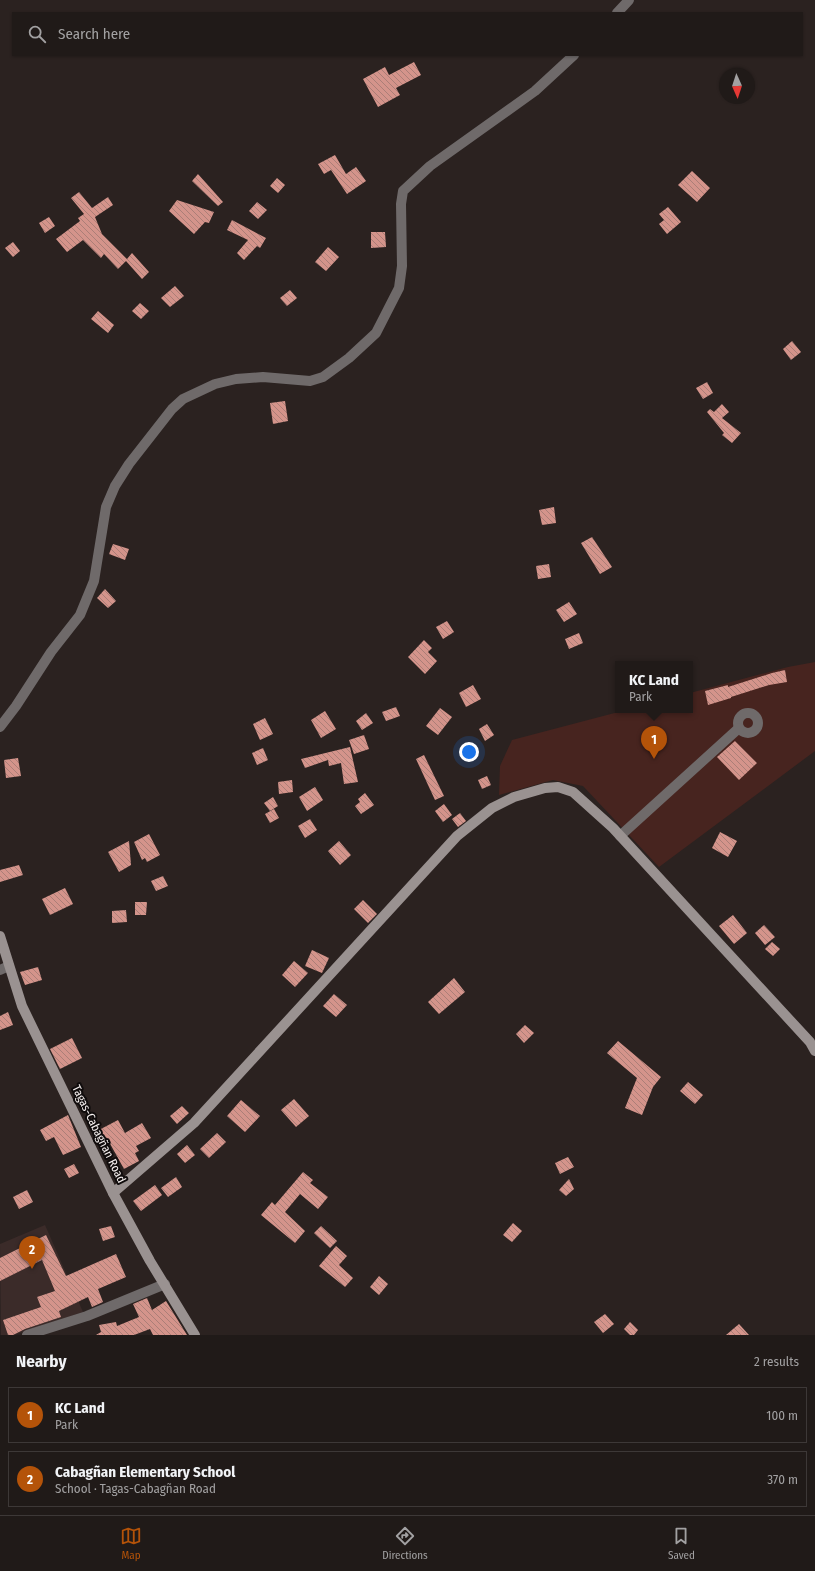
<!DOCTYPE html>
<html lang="en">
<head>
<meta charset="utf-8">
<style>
  :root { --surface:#201a18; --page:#2d2725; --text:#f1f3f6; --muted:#a2a1a2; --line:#3d3837; --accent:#b45309 }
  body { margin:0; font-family:"Fira Sans Condensed",sans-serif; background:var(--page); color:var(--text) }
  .compass { position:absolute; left:719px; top:68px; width:36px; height:36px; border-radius:50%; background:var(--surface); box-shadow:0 1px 3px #0004; rotate:177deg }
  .you { position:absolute; left:469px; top:752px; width:14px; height:14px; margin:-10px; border:3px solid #fff; border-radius:50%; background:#1a73e8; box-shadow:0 0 0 6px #1a73e833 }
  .badge { display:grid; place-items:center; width:26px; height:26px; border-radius:50%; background:var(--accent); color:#fff; font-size:13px; font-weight:700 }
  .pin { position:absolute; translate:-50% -33px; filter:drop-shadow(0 1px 2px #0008) }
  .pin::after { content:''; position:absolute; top:21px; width:14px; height:12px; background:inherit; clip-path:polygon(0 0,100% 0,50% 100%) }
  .popup { position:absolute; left:615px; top:661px; width:78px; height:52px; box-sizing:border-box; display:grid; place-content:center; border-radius:0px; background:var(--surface); filter:drop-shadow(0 1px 3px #0005); font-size:13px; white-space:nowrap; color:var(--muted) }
  .popup b { font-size:15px; color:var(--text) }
  .popup::after { content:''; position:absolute; left:50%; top:100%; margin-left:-8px; border:8px solid transparent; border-top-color:var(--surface) }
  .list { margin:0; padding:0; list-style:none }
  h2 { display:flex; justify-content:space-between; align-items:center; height:52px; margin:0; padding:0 16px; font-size:17px }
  h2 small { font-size:13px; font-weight:400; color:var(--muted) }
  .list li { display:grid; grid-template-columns:26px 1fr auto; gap:12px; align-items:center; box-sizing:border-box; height:56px; margin:0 8px 8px; padding:0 8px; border:1px solid var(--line); border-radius:0px }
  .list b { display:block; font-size:15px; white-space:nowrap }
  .list p { margin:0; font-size:13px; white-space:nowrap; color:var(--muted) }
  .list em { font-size:13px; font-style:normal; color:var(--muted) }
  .icon { flex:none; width:22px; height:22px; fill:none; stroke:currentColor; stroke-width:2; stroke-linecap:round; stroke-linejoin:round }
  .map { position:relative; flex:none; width:815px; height:1335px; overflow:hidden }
  .search { position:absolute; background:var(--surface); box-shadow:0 1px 3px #0004; left:12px; right:12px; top:12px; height:44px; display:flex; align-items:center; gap:10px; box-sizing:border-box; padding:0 14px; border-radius:0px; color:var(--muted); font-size:15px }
  .sheet { height:180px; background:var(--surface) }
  nav { display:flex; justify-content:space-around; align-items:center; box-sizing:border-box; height:56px; border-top:1px solid var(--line); background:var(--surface); font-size:11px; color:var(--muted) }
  nav a { display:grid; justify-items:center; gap:2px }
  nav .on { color:var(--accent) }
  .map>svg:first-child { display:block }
  .built { fill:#3b2b29 }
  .green { fill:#47241f }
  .building { fill:url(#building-back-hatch) }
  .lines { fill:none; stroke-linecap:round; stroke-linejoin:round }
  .street { stroke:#6f6a6a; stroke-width:10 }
  .secondary { stroke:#9a9291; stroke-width:10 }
  .labels { text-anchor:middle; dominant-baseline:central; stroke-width:4; stroke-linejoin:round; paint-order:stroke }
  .street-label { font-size:12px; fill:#f8f2f1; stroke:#100c0c }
</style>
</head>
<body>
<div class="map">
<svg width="815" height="1335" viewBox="0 0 815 1335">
  <defs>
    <pattern id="building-back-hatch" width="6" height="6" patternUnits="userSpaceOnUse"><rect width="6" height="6" fill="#d4948b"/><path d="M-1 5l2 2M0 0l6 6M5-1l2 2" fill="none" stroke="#ab7e77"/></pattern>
  </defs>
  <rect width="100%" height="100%" fill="#2b2220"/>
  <polygon class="built" points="45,1225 83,1312 14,1335 1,1335 0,1244"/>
  <polygon class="green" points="815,662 815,751 659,867 583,786 553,780 499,795 500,766 512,740 626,710 690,710 690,693 788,667"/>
  <g class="building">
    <polygon points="414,62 421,75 396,88 400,95 378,107 363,79 385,67 389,75"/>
    <polygon points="335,155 346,174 356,167 366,181 347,194 331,170 324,174 318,164"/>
    <polygon points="692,171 710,188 697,202 678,185"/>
    <polygon points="198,174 223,202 218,206 192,181"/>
    <polygon points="277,178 285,185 278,193 270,186"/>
    <polygon points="79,192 92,208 108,197 113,205 95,217 102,234 127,259 132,253 149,272 142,279 126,261 118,269 104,254 101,258 83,240 67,252 56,239 80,221 78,218 84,214 71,198"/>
    <polygon points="177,200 214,212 209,223 205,222 194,234 169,211"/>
    <polygon points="257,202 267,210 258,219 249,211"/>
    <polygon points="668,207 681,222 667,234 659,224 664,220 659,214"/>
    <polygon points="49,217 55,226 45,233 39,223"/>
    <polygon points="232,220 266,238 260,248 257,246 244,260 237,253 248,240 227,230"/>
    <polygon points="371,232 385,232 386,247 371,248"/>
    <polygon points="13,242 20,251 13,257 5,248"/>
    <polygon points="328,247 339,257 326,271 315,262"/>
    <polygon points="175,286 184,296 170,307 161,298"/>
    <polygon points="290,290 297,298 287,306 280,298"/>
    <polygon points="140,303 149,311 141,319 132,311"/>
    <polygon points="98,311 114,325 108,333 91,319"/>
    <polygon points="792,341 801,352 791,360 783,349"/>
    <polygon points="707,382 713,393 703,399 696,388"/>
    <polygon points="285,401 288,421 273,424 270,403"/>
    <polygon points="722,404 729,412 722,418 741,433 732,443 722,435 724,433 707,412 710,409 714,412"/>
    <polygon points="554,507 556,523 542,525 539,510"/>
    <polygon points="592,537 612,567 600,574 581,543"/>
    <polygon points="113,544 129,549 125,560 109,554"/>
    <polygon points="549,564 551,577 538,579 536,566"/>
    <polygon points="105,589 116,601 108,608 97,598"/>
    <polygon points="569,602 577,614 564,622 556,610"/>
    <polygon points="447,621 454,632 443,639 436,627"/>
    <polygon points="579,633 583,643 569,649 565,639"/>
    <polygon points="424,640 432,648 428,652 437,661 425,674 408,657"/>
    <polygon points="785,670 787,682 769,685 731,697 731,698 708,705 705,691 728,685 728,687 772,673"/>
    <polygon points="473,685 481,699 466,707 459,693"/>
    <polygon points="396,707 400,716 386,721 382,712"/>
    <polygon points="440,708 452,717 438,735 426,726"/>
    <polygon points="325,711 336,729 321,738 311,720"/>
    <polygon points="366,713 373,723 362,730 356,721"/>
    <polygon points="265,718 273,734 260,740 253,724"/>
    <polygon points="487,724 494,735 485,741 479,729"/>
    <polygon points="364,735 369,749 354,754 349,740"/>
    <polygon points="735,741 757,763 739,780 717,757"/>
    <polygon points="350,747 358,782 344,784 341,763 329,766 328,760 305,768 301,759"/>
    <polygon points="263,748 268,760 257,765 252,753"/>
    <polygon points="424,755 444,796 435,800 416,759"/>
    <polygon points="18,758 21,776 6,778 4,760"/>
    <polygon points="487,776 491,785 482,789 478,780"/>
    <polygon points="292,780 293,792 279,794 278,782"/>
    <polygon points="315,787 323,800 307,811 299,797"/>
    <polygon points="365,793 374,805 361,814 355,806 360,802 358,799"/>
    <polygon points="273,797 278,806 270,811 264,803"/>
    <polygon points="444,804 452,815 443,822 435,811"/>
    <polygon points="274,809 279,818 270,823 265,814"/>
    <polygon points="460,813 466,821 458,827 452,819"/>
    <polygon points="310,819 317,830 305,838 298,826"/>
    <polygon points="720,832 737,841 728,857 712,848"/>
    <polygon points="149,834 160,855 147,862 145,858 142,860 134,842"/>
    <polygon points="129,841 131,865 119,872 108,852"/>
    <polygon points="339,841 351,855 340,865 328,851"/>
    <polygon points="19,865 23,875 0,882 0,870"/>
    <polygon points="163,876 168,886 156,891 151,881"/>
    <polygon points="65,888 73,904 50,915 42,899"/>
    <polygon points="363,900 377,914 368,923 354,909"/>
    <polygon points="135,902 147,902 146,915 135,915"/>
    <polygon points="126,910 127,922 112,923 112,911"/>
    <polygon points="733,915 747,933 734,944 719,926"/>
    <polygon points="764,925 775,937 765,945 755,933"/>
    <polygon points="772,942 780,949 773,956 765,949"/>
    <polygon points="312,950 329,958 322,973 305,966"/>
    <polygon points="294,961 308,973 295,987 282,975"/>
    <polygon points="38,967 42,980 25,985 20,972"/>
    <polygon points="454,978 465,992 439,1014 428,1002"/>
    <polygon points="334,994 347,1005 336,1017 323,1006"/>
    <polygon points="8,1012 13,1025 0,1030 0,1016"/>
    <polygon points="525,1025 534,1033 524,1043 516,1034"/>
    <polygon points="72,1038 82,1058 60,1069 50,1049"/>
    <polygon points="618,1041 661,1077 653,1087 642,1115 625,1108 637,1078 607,1053"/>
    <polygon points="688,1082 703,1095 695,1104 680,1091"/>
    <polygon points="294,1099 309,1116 296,1127 281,1110"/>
    <polygon points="241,1100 260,1116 245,1132 227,1116"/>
    <polygon points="182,1106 189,1113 177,1124 170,1116"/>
    <polygon points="68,1115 81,1147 63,1155 54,1137 46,1141 40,1130"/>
    <polygon points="118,1120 125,1133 142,1123 151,1138 136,1146 139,1151 135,1153 139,1161 124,1169 108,1140 103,1142 97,1131"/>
    <polygon points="217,1133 226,1142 209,1158 200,1149"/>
    <polygon points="187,1145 195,1155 185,1163 177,1154"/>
    <polygon points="568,1157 574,1167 560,1174 555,1163"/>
    <polygon points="74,1164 79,1173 69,1178 64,1169"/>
    <polygon points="303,1172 313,1180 310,1183 328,1197 318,1209 300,1194 285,1212 305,1231 295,1243 261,1215 272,1202 275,1205"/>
    <polygon points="176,1177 182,1187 168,1197 161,1188"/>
    <polygon points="569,1179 574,1189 566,1196 559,1190"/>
    <polygon points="155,1185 162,1195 141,1211 133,1201"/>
    <polygon points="27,1190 33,1202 19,1209 13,1197"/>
    <polygon points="513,1223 522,1231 512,1242 503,1235"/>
    <polygon points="111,1226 115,1237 103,1241 99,1229"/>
    <polygon points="321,1226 337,1241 330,1248 314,1233"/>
    <polygon points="46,1235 66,1276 116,1254 126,1277 98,1289 103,1302 92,1307 88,1297 59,1311 61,1317 25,1329 13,1335 8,1335 3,1320 41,1307 37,1297 55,1291 42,1260 0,1281 0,1258"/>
    <polygon points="336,1246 347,1256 339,1265 353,1278 345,1287 319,1266"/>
    <polygon points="379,1276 388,1284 379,1295 370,1287"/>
    <polygon points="147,1298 152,1310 166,1301 187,1335 153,1335 150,1329 134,1335 96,1335 101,1332 99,1325 116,1322 117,1326 139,1317 133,1304"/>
    <polygon points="605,1314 614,1324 603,1333 594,1322"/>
    <polygon points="630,1322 638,1330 634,1335 630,1335 624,1329"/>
    <polygon points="739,1324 749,1335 726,1335"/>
  </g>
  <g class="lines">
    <g class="street">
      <polyline points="617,13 629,0"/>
      <circle cx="748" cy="723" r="10"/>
      <polyline points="0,727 16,706 51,652 80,615 94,581 106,507 115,486 129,464 172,409 183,399 215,384 236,379 263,377 310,381 323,377 349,358 376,333 399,288 402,266 401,204 403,191 430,166 535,91 574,55"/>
      <polyline points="620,836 739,728"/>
      <polyline points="0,970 9,966"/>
      <polyline points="27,1335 87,1316 165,1284"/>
    </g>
    <g class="secondary">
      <polyline points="0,936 22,1006 113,1193 150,1261 195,1335"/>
      <polyline points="113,1193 194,1123 457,836 492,808 514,797 545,788 558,787 573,792 613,828 810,1042 815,1051"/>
    </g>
  </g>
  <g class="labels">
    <g class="street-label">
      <text transform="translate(99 1134) rotate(64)">Tagas-Cabagñan Road</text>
    </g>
  </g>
</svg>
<svg class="compass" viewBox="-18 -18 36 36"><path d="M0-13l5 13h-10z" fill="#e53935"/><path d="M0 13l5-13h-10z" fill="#a2a1a2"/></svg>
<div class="you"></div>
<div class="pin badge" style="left:654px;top:759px">1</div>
<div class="popup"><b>KC Land</b>Park</div>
<div class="pin badge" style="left:32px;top:1269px">2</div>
<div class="search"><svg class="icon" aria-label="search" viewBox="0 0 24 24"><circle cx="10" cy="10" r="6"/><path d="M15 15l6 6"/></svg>Search here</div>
</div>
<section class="sheet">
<h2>Nearby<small>2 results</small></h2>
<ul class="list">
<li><span class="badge">1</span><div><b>KC Land</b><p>Park</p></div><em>100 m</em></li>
<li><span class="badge">2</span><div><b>Cabagñan Elementary School</b><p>School · Tagas-Cabagñan Road</p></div><em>370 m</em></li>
</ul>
</section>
<nav>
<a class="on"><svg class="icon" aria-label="map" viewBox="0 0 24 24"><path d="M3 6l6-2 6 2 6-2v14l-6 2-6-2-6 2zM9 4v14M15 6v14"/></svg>Map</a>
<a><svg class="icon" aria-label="directions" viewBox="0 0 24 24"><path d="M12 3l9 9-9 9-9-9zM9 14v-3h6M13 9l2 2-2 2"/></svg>Directions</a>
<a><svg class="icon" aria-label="saved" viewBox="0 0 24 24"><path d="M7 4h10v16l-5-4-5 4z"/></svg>Saved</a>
</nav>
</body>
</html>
